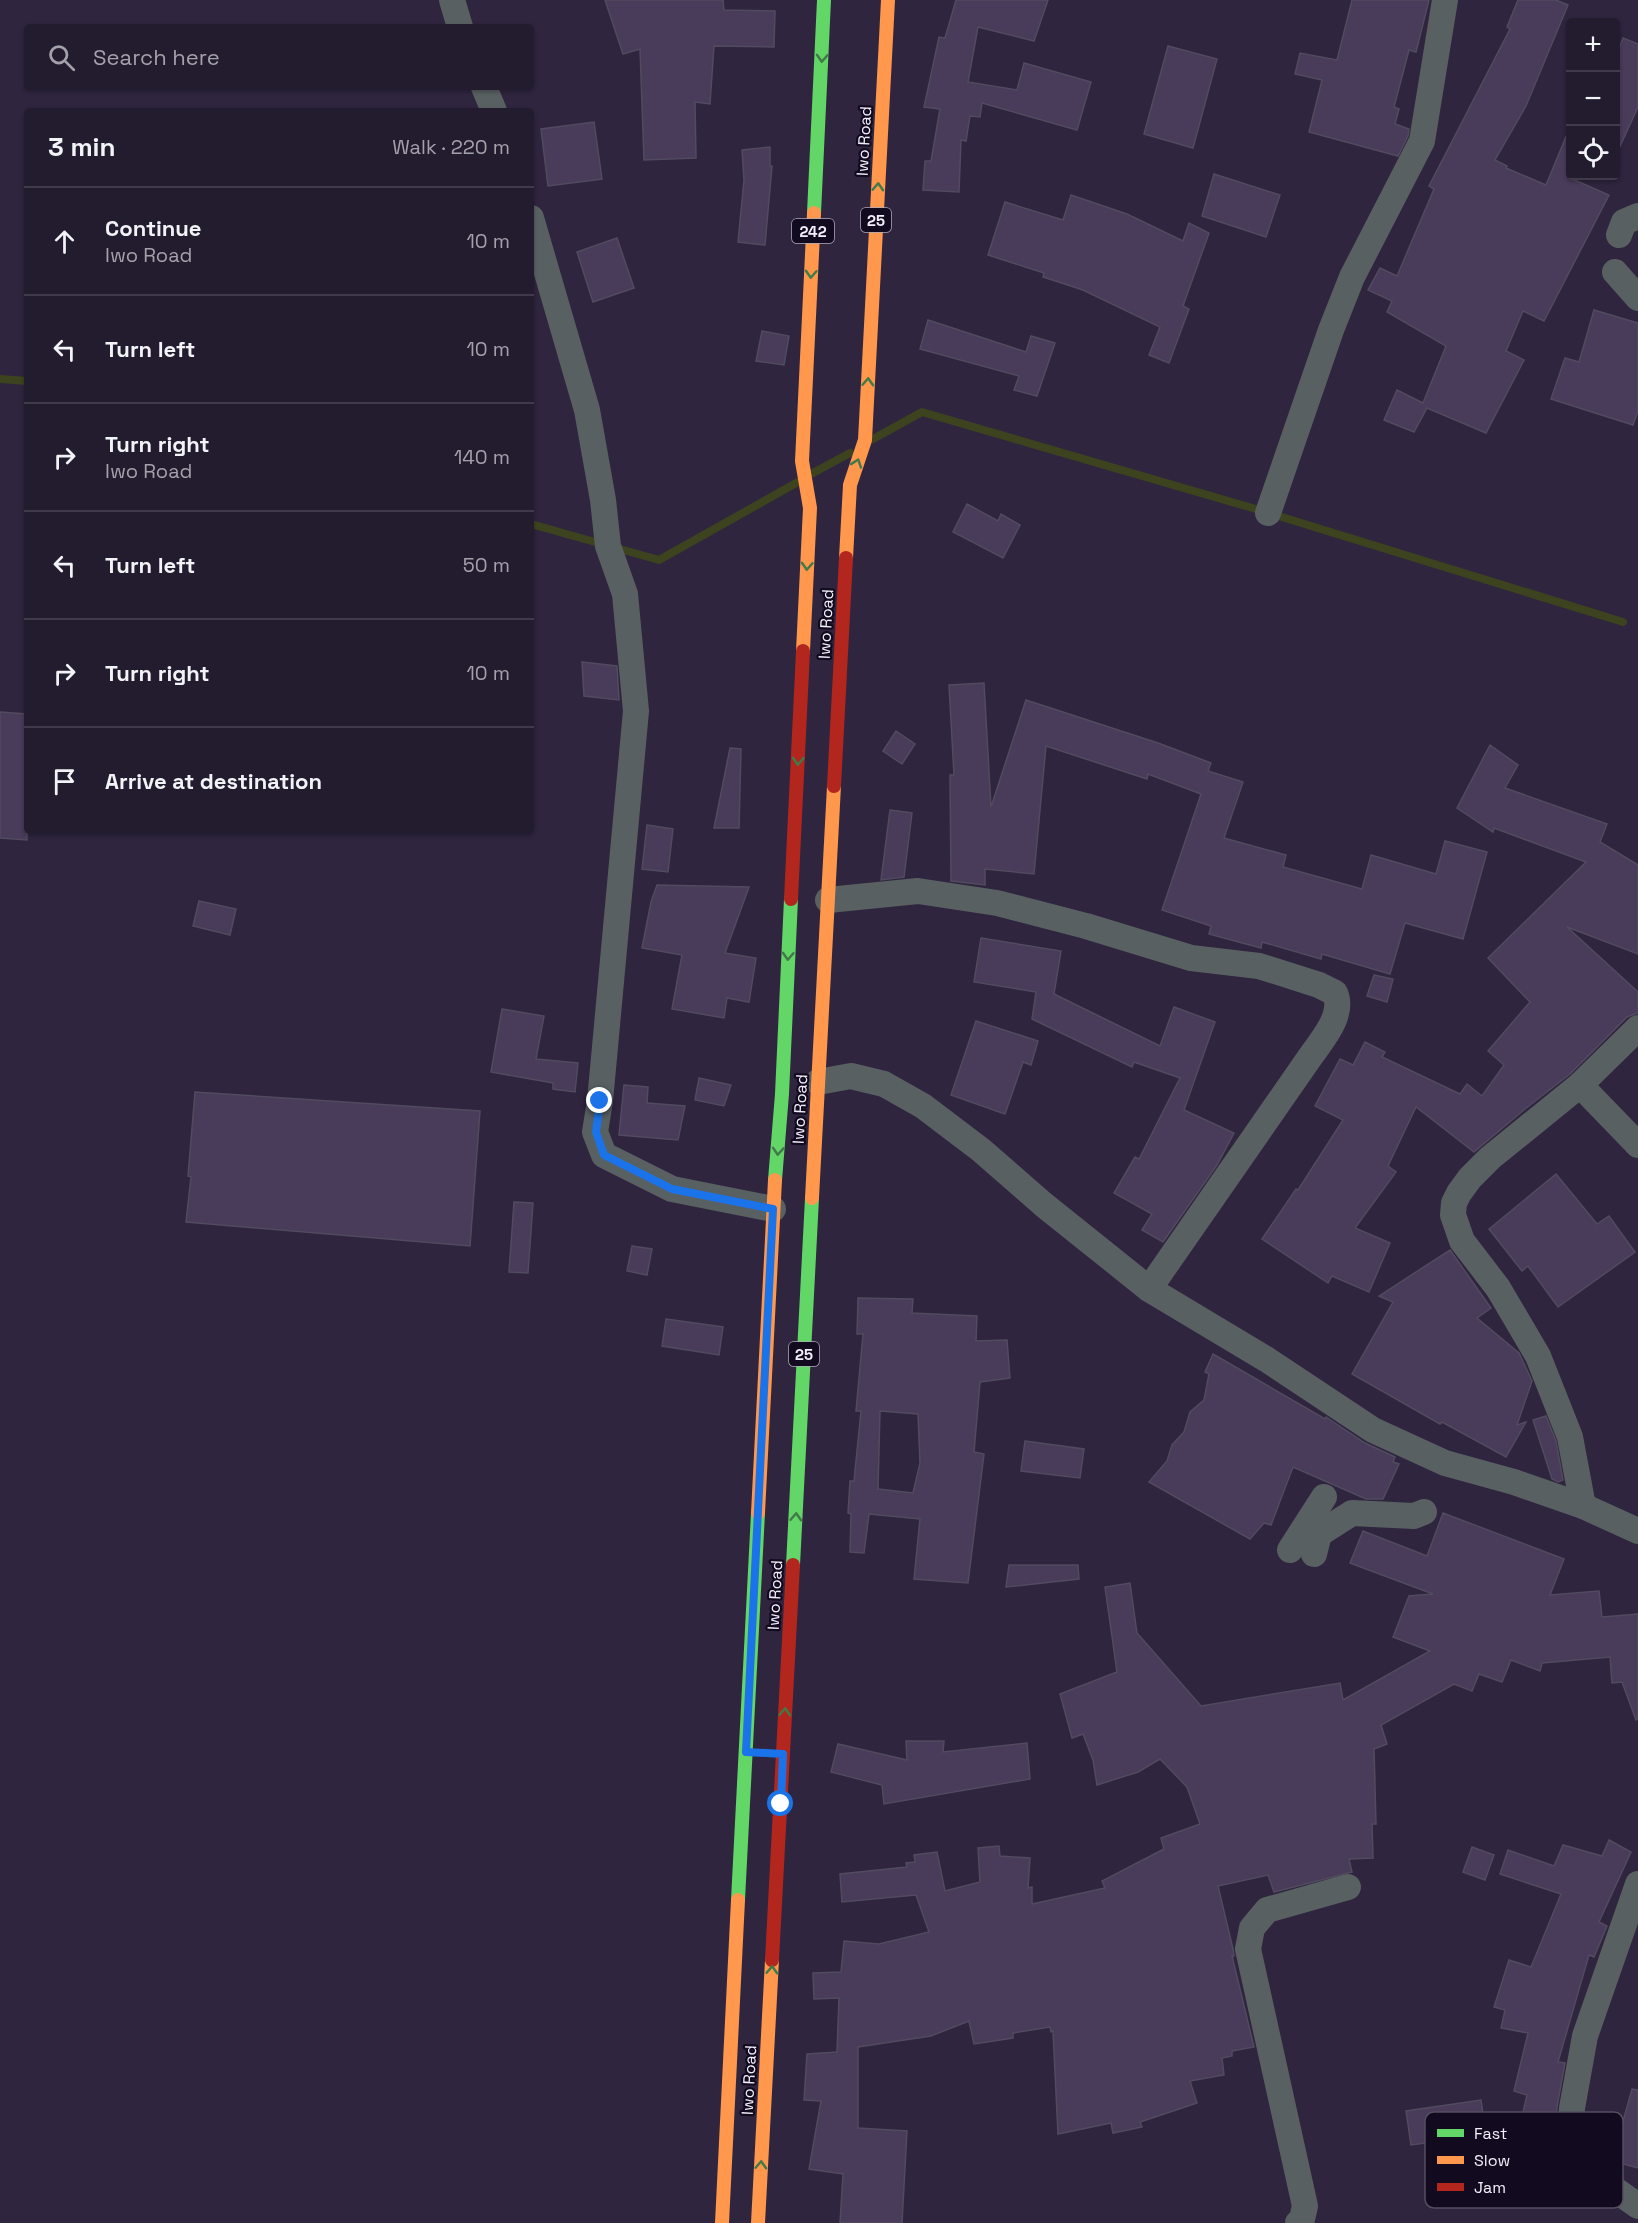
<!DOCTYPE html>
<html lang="en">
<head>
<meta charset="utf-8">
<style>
  :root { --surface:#231c2f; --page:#2b2537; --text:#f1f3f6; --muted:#a3a1aa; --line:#403a4b }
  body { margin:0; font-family:"Space Grotesk",sans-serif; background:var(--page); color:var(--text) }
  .controls { position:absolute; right:18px; top:18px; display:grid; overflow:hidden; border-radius:6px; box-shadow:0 2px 4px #0004 }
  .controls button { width:54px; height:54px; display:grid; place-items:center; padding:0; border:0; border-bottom:2px solid var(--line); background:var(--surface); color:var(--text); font:30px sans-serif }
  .stop { position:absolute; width:18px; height:18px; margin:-14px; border:4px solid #1a73e8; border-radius:50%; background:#fff }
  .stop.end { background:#1a73e8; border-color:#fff; box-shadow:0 2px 6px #0008 }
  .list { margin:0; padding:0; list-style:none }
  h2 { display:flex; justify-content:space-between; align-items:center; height:78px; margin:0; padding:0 24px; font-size:26px }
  h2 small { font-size:20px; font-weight:400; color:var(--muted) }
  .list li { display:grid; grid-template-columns:39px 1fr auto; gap:18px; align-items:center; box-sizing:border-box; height:108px; padding:0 24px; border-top:2px solid var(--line) }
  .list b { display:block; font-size:22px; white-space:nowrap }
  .list p { margin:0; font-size:20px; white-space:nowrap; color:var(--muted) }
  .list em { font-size:20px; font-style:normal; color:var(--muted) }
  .icon { flex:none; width:33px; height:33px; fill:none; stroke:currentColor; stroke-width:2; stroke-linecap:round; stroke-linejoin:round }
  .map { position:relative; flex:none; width:1638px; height:2223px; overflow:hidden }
  .search { position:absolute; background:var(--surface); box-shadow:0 2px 4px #0004; left:24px; top:24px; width:510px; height:66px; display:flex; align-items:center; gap:15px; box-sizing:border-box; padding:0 21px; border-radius:6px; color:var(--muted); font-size:22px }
  .panel { position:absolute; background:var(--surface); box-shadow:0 2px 4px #0004; left:24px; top:108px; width:510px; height:726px; border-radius:6px }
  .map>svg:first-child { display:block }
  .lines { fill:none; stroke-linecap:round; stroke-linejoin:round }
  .stream { stroke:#3d431e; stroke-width:8 }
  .building { fill:#493b5a; stroke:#514b5f; stroke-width:1.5; fill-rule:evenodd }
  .street { stroke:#596062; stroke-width:26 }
  .fast { stroke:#63d668; stroke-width:14 }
  .slow { stroke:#ff974d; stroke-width:14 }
  .jam { stroke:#b3261e; stroke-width:14 }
  .oneway { stroke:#3f7a47 }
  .route { stroke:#1a73e8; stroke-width:8 }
  .labels { text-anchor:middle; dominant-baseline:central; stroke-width:4.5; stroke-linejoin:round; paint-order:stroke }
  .shield { fill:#120a1f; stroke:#afaab9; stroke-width:1.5 }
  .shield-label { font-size:15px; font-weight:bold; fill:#f2effb }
  .street-label { font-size:16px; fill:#f2effb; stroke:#120a1f }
  .key { fill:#120a1f; stroke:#554f61; stroke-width:1.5 }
  .key-label { font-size:16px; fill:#f2effb }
</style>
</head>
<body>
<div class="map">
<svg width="1638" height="2223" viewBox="0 0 1638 2223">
  <rect width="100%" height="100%" fill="#2f253f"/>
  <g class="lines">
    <g class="stream">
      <polyline points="0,379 27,381"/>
      <polyline points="873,439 922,412 1256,509 1623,622"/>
      <polyline points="813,473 850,453"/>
      <polyline points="531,524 659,560 798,482"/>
    </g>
  </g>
  <g class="building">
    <polygon points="605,0 723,0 724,10 775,11 774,47 714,46 710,104 695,102 696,158 644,160 640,49 623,54"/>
    <polygon points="956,0 1048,0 1034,41 978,27 968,82 1017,90 1024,63 1091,82 1077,130 982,103 980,117 970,116 966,141 961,140 959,192 923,190 925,161 931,161 940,109 924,107 939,37 945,38"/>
    <polygon points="1352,0 1429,0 1416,52 1409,50 1394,107 1399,109 1395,124 1409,129 1408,136 1398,156 1309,132 1322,80 1295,74 1300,53 1337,60"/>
    <polygon points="1518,0 1556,0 1568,5 1526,106 1495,160 1507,166 1506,168 1546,185 1570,127 1570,178 1609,195 1544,321 1523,311 1506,351 1524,360 1486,433 1427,408 1414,432 1384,420 1397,390 1423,403 1446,346 1387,312 1392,301 1368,290 1380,268 1397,276 1434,189 1429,186 1510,29 1507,27"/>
    <polygon points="1623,38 1638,44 1638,107 1616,155 1616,56"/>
    <polygon points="1168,46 1217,59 1193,148 1144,134"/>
    <polygon points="594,122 602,179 548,186 541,129"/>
    <polygon points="770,147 770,166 772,166 765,245 738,242 744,180 742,150"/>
    <polygon points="1214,174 1280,195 1266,237 1202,216"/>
    <polygon points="1071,195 1127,214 1183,241 1189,223 1209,233 1183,306 1189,309 1169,363 1149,355 1160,327 1083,290 1043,277 1044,273 988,255 1005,202 1063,220"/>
    <polygon points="617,238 634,288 593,302 577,252"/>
    <polygon points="1594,310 1638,323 1638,411 1633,425 1551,399 1565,358 1579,362"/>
    <polygon points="928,320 1026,352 1031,336 1055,343 1037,396 1014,390 1019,376 920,349"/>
    <polygon points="762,331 789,336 784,365 756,361"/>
    <polygon points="967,504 998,521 1001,514 1020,525 1003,558 953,532"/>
    <polygon points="582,662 617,666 619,700 584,696"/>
    <polygon points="984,683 991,807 1026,700 1158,743 1211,763 1208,771 1243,782 1224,838 1286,855 1283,867 1362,889 1371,855 1436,874 1445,841 1487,852 1463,939 1405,923 1390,974 1322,954 1321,959 1262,942 1261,948 1209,934 1211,926 1162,910 1201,794 1148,774 1147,779 1046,746 1034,874 985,869 985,885 951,881 950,775 954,775 949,685"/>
    <polygon points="0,712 27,714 27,840 0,838"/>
    <polygon points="896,731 915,744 902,764 883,751"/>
    <polygon points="1490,745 1518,765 1505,788 1607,824 1600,842 1638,865 1638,954 1567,927 1638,992 1638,1013 1627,1017 1570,1074 1525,1109 1474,1152 1416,1107 1388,1166 1396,1172 1355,1228 1390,1243 1369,1292 1332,1276 1328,1283 1262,1239 1296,1189 1298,1190 1343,1120 1315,1106 1340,1059 1353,1065 1365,1042 1385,1052 1382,1057 1460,1094 1467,1084 1482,1096 1504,1065 1488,1051 1530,1002 1488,958 1586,862 1494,828 1493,832 1457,808"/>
    <polygon points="730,748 741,749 739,828 714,828"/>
    <polygon points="890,810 912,813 904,877 881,880"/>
    <polygon points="647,825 673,829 668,872 642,869"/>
    <polygon points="657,885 749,887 725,953 756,958 749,1002 727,998 724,1018 672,1009 682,955 642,948 651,902"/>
    <polygon points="199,901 236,909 230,935 193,926"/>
    <polygon points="981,938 1061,951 1054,994 1160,1046 1174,1007 1215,1022 1184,1110 1234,1133 1217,1165 1163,1242 1142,1230 1152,1214 1114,1193 1135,1157 1139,1159 1180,1078 1134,1062 1132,1067 1032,1019 1036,992 974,982"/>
    <polygon points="1374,975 1393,979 1387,1002 1367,996"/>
    <polygon points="502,1009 544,1016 536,1059 578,1063 575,1092 553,1089 553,1083 491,1072"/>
    <polygon points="976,1021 1038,1041 1031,1065 1023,1062 1005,1114 951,1095"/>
    <polygon points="699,1078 731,1085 724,1106 695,1100"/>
    <polygon points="624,1085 648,1087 647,1103 685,1106 678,1140 619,1135"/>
    <polygon points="195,1092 480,1111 470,1246 186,1222 191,1177 188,1176"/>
    <polygon points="1556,1174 1597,1224 1609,1216 1635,1252 1558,1307 1528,1266 1522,1271 1489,1229"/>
    <polygon points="514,1202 533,1203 528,1273 509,1272"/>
    <polygon points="632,1246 652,1249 647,1275 627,1271"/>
    <polygon points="1450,1250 1491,1308 1477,1318 1519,1353 1532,1381 1517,1425 1526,1422 1506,1457 1442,1422 1440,1424 1352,1374 1393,1302 1379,1296"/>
    <path d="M858,1298L913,1299L912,1313L977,1316L976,1341L1007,1340L1010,1378L980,1382L974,1452L984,1454L968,1583L914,1579L920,1519L869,1514L864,1553L850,1552L851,1514L848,1513L850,1481H854L861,1411H856L863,1334H857ZM880,1411L918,1414L920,1463L913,1493L878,1489Z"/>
    <polygon points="666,1319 723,1327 719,1355 662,1346"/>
    <polygon points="1213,1354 1325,1419 1326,1417 1365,1443 1395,1457 1393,1462 1399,1464 1383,1499 1366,1499 1293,1467 1271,1525 1264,1523 1250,1539 1149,1482 1167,1461 1172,1445 1184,1432 1190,1412 1204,1400 1209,1374 1205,1372"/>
    <polygon points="1546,1416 1556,1441 1563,1480 1558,1482 1552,1479 1533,1420"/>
    <polygon points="1025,1441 1084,1449 1080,1478 1021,1471"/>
    <polygon points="1443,1513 1564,1559 1550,1595 1599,1591 1602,1617 1638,1614 1638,1719 1636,1720 1622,1682 1612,1683 1610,1657 1542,1663 1540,1671 1511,1660 1502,1682 1479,1674 1472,1691 1454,1684 1381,1725 1387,1744 1374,1749 1376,1824 1372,1824 1373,1858 1349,1859 1352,1872 1274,1892 1268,1875 1218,1886 1233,1949 1234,1956 1232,1956 1254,2047 1232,2051 1232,2056 1222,2058 1224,2075 1190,2081 1197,2103 1140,2122 1142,2127 1113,2133 1111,2123 1058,2134 1053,2031 1051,2032 1050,2027 1013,2033 1013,2038 974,2044 969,2021 931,2036 858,2047 858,2128 907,2131 902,2223 840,2223 843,2174 809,2169 821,2101 804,2100 807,2054 837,2052 839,1998 814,1999 813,1973 841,1972 844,1941 879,1944 929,1932 916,1895 842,1902 840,1874 907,1867 906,1863 915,1862 914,1855 937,1852 945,1891 980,1882 978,1848 999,1846 1000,1856 1030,1858 1028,1888 1032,1887 1032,1904 1105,1888 1102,1881 1164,1849 1161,1838 1200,1824 1187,1787 1160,1759 1138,1772 1097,1785 1093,1760 1083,1734 1072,1738 1060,1694 1117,1672 1105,1587 1130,1583 1137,1633 1201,1706 1340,1683 1343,1700 1430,1651 1393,1637 1409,1596 1433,1594 1350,1563 1363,1531 1427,1556"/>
    <polygon points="1009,1565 1078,1565 1079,1579 1006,1587"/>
    <polygon points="906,1741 944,1741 943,1752 1027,1743 1030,1779 884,1804 882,1785 831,1772 838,1744 907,1760"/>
    <polygon points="1609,1840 1631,1852 1599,1922 1607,1926 1594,1957 1589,1955 1558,2062 1565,2063 1557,2107 1555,2136 1558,2150 1516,2143 1527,2095 1514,2091 1528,2033 1501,2028 1505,2010 1494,2007 1509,1960 1531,1967 1561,1894 1500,1874 1508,1850 1554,1866 1563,1845 1602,1856"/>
    <polygon points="1472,1847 1494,1855 1485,1880 1463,1872"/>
    <polygon points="1632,2089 1638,2090 1638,2168 1612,2161"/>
    <polygon points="1481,2100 1486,2135 1411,2145 1406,2111"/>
  </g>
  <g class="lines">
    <g class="street">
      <polyline points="452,0 460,27"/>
      <polyline points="484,87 494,111"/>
      <polyline points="531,218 587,410 603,500 608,546 625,594 636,711 600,1101 595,1132 604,1155 672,1189 773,1209"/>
      <polyline points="1619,235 1624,222 1638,216"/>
      <polyline points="1615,272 1638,298"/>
      <polyline points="1268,513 1331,330 1352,277 1422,141 1445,0"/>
      <path d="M828,900L918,891L997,903L1086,926L1191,958L1259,966L1319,985L1335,993C1345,1016 1320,1042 1308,1060L1149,1289"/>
      <polyline points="818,1082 851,1076 884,1084 923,1106 981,1150 1044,1205 1149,1289 1266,1359 1373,1430 1445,1463 1514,1482 1583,1506 1638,1531"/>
      <polyline points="1580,1085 1638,1145"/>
      <polyline points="1583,1506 1570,1437 1538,1356 1498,1288 1462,1241 1453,1215 1454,1203 1459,1193 1470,1178 1490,1158 1580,1085 1638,1028"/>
      <polyline points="1290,1550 1324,1497"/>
      <polyline points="1314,1554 1319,1534 1352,1513 1414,1516 1424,1512"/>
      <polyline points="1638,1884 1585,2036 1572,2108 1570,2137 1576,2152 1593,2174 1638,2206"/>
      <polyline points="1298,2223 1302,2219 1305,2206 1248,1949 1252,1928 1267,1910 1348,1887"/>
    </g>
    <g class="fast">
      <polyline points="814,213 824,0"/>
      <polyline points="775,1180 782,1094 791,899"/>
      <polyline points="793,1565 812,1198"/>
      <polyline points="738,1900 758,1513"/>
    </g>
    <g class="slow">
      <polyline points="846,558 850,485 865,440 888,0"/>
      <polyline points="803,651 810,508 802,461 814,213"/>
      <polyline points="812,1198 834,786"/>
      <polyline points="758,1513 775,1180"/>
      <polyline points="722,2223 738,1900"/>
      <polyline points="758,2223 772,1960"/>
    </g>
    <g class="jam">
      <polyline points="834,786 846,558"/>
      <polyline points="791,899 803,651"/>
      <polyline points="772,1960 793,1565"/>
    </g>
  </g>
  <defs><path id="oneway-chevron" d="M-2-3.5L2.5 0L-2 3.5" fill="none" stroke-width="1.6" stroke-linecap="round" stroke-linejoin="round" transform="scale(1.5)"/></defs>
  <g class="oneway">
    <use href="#oneway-chevron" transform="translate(822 58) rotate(93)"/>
    <use href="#oneway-chevron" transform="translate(878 187) rotate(-87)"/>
    <use href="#oneway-chevron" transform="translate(811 274) rotate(93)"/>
    <use href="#oneway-chevron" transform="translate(868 382) rotate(-87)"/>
    <use href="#oneway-chevron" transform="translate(857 463) rotate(-71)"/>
    <use href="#oneway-chevron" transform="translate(807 566) rotate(93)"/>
    <use href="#oneway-chevron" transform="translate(798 761) rotate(93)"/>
    <use href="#oneway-chevron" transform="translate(788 956) rotate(93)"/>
    <use href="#oneway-chevron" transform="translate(778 1151) rotate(94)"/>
    <use href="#oneway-chevron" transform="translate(796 1517) rotate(-87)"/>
    <use href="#oneway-chevron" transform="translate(785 1712) rotate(-87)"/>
    <use href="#oneway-chevron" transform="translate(772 1970) rotate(-87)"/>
    <use href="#oneway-chevron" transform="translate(761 2165) rotate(-87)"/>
  </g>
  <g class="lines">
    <polyline class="route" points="600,1101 596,1132 604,1155 672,1189 773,1209 746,1752 783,1754 781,1804"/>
  </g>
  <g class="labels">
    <g class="shield">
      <rect x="861" y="208" width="30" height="24" rx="4.5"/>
      <rect x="792" y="219" width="42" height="24" rx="4.5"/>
      <rect x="789" y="1342" width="30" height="24" rx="4.5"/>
    </g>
    <g class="shield-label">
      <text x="876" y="220">25</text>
      <text x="813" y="231">242</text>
      <text x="804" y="1354">25</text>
    </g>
    <g class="street-label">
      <text transform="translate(864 141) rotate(-87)">Iwo Road</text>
      <text transform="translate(826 624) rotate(-87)">Iwo Road</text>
      <text transform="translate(800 1109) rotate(-87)">Iwo Road</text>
      <text transform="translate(775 1595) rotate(-87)">Iwo Road</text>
      <text transform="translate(749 2080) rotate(-87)">Iwo Road</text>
    </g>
  </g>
  <rect x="1425" y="2112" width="198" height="96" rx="9" class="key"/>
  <rect x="1437" y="2129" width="27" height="8" fill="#63d668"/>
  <rect x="1437" y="2156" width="27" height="8" fill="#ff974d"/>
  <rect x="1437" y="2183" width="27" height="8" fill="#b3261e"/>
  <g class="key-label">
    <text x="1474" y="2139">Fast</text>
    <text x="1474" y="2166">Slow</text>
    <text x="1474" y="2193">Jam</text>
  </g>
</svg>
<div class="controls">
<button>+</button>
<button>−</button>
<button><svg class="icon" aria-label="locate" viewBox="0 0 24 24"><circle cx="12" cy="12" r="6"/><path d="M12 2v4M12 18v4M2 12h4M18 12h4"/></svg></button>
</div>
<div class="stop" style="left:781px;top:1804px"></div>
<div class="stop end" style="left:600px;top:1101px"></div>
<div class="search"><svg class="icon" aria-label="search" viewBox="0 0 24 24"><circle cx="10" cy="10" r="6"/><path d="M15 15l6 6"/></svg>Search here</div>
<section class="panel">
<h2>3 min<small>Walk · 220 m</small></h2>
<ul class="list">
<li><svg class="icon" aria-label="ahead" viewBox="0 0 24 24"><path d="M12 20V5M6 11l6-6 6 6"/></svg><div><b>Continue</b><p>Iwo Road</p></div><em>10 m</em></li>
<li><svg class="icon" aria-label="left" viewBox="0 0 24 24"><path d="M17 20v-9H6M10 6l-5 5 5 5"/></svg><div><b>Turn left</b></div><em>10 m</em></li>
<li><svg class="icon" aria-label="right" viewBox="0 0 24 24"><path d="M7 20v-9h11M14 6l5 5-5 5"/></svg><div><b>Turn right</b><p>Iwo Road</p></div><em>140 m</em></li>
<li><svg class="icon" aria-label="left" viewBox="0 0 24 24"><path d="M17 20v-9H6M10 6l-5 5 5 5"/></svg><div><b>Turn left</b></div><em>50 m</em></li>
<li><svg class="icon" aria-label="right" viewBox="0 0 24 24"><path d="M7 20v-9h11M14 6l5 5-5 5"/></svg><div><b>Turn right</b></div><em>10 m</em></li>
<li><svg class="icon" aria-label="arrive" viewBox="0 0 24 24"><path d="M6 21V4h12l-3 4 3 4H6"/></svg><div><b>Arrive at destination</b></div></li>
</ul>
</section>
</div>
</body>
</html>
